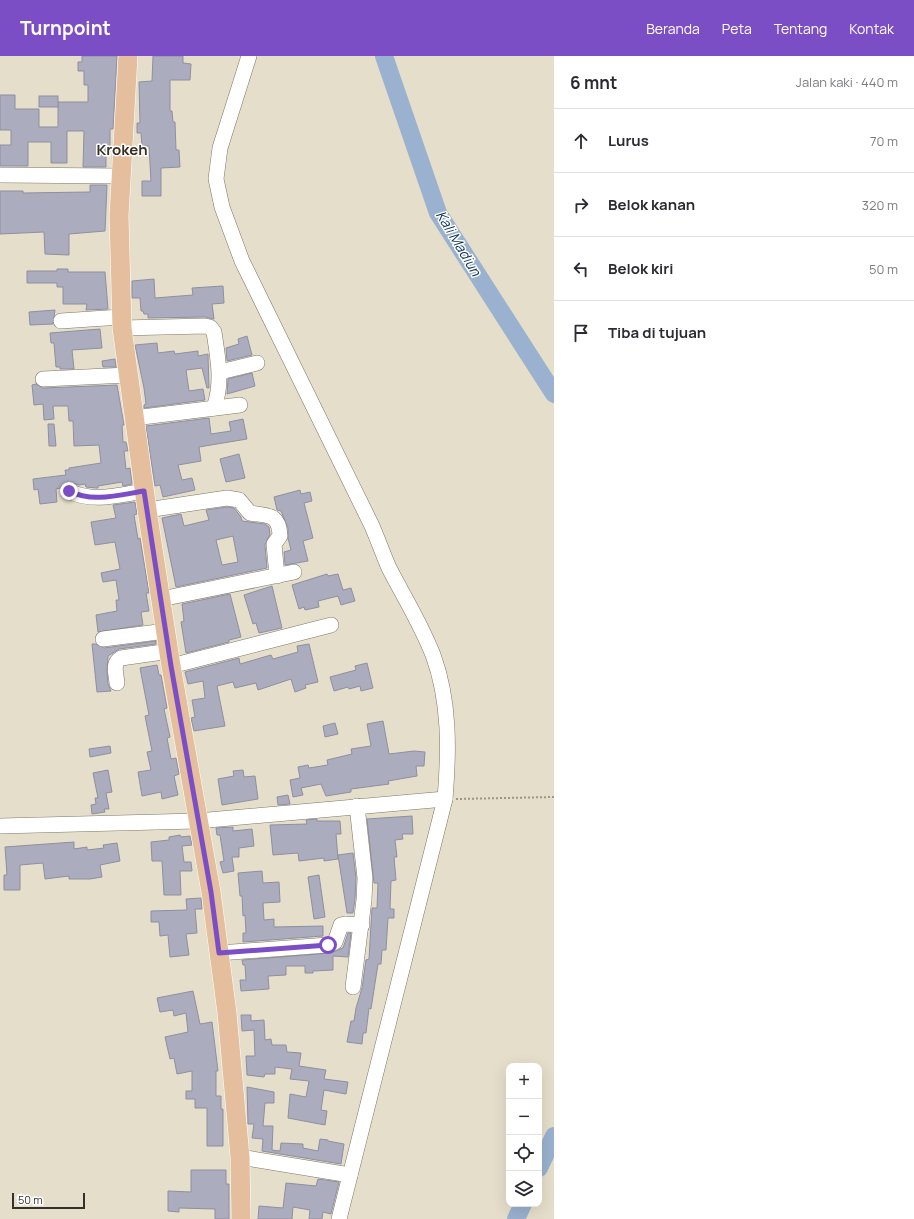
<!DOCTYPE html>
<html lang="id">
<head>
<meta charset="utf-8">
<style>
  :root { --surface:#fff; --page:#f2f2f3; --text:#2b2b33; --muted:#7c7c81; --line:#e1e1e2; --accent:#7c4ec6 }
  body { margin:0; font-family:Manrope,sans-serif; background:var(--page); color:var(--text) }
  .controls { position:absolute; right:12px; bottom:12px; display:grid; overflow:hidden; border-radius:8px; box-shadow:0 4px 16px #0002 }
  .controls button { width:36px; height:36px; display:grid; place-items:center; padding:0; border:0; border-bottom:1px solid var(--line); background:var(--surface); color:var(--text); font:20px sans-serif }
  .scale { position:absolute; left:12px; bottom:10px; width:73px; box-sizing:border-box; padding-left:4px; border:2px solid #34312a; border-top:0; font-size:11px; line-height:14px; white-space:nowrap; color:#34312a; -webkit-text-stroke:3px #fff; paint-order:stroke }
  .stop { position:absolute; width:12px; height:12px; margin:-9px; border:3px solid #7c4ec6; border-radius:50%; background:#fff }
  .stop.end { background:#7c4ec6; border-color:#fff; box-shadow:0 1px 4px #0008 }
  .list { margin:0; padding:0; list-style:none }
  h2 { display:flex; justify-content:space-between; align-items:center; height:52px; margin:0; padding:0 16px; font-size:17px }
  h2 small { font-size:13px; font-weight:400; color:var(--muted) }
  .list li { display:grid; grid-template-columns:26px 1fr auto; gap:12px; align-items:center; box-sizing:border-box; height:64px; padding:0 16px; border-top:1px solid var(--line) }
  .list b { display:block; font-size:15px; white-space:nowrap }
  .list em { font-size:13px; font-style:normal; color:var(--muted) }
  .icon { flex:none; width:22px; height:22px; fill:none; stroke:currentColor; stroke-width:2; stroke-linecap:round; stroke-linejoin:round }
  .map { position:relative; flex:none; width:554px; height:1163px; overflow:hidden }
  header { display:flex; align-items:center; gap:24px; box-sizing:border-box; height:56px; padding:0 20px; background:var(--accent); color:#fff }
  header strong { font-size:19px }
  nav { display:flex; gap:22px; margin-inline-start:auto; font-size:14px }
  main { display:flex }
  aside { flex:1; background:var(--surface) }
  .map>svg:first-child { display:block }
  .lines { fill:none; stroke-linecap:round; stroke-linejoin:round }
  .river { stroke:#9ab2cf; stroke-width:18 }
  .building { fill:#abacbe; stroke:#8e8fa1; fill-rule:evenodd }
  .minor-casing { stroke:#7e7766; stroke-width:16 }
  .major-casing { stroke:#fff; stroke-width:20 }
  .path { stroke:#9b9688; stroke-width:2; stroke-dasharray:2 2; stroke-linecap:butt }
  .minor { stroke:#fff; stroke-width:15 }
  .major { stroke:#e4be9d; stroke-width:19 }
  .route { stroke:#7c4ec6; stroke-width:5 }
  .labels { text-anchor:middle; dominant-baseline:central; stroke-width:3; stroke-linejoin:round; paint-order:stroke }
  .water-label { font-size:14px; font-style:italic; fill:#0b3156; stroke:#fff }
  .quarter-label { font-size:15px; font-weight:bold; fill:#363021; stroke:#fff }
</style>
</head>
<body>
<header>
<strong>Turnpoint</strong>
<nav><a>Beranda</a><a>Peta</a><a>Tentang</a><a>Kontak</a></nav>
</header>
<main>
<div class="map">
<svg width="554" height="1163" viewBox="0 0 554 1163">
  <rect width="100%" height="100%" fill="#e5decb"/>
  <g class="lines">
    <g class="river">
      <polyline points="384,0 438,157 554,338"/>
      <polyline points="539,1112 554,1080"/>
      <polyline points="516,1163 523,1148"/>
    </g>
  </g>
  <g class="building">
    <polygon points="82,0 117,0 113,73 110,73 110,96 106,96 106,111 83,111 84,75 67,75 67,107 51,107 51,86 28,86 28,110 0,110 0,89 11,89 11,74 0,74 0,39 15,39 15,53 39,53 39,71 58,71 58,46 88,46 88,29 84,29 84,15 78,15 78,6 82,6"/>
    <polygon points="153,0 183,0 183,7 191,8 190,24 170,24 170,55 172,55 173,66 175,66 176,94 179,94 180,111 161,112 161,140 142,140 142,125 151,125 149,90 142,90 141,77 137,77 137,67 140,67 139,26 152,25"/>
    <rect x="39" y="40" width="19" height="11"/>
    <polygon points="90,129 107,129 105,175 69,178 69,199 45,198 44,176 0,178 0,135 23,135 23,137 90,136"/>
    <polygon points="57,213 68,213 68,216 105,216 108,253 86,254 87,248 63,248 63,231 57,231 57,227 27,227 27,215 57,215"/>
    <polygon points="154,223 155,242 193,239 192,232 223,230 224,247 212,248 214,263 205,261 148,262 148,258 144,258 143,255 141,255 140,242 132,242 132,225"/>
    <polygon points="55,254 53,268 30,269 29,256"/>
    <polygon points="100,273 102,292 72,294 74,313 60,313 60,311 56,311 54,287 51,287 50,277"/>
    <polygon points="247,280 252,299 227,305 226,292 239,288 238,283"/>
    <polygon points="157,287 158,297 174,295 175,298 198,295 198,300 208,298 209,332 207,332 202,312 186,314 189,335 203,333 205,344 144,352 144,349 146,348 144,332 135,289"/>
    <polygon points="115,303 116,311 103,311 102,305"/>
    <polygon points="252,317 255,330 227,338 228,323"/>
    <polygon points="36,328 43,332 117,329 124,369 122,369 123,386 126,386 128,395 124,395 126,413 130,412 132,428 123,430 122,426 98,430 98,432 96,432 86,431 85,428 79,429 67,426 61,432 56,433 57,446 40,448 38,433 34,434 33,423 66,419 65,414 69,414 69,412 101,407 99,389 74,390 73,365 69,365 68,350 53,350 54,363 44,364 43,348 34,349 32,329"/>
    <polygon points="209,362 211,378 231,375 229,366 243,363 247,383 199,391 201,405 178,409 182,424 192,422 195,434 163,441 160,429 155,430 146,370"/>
    <polygon points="48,368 54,368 56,390 49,390"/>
    <polygon points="239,398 245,422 226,426 220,403"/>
    <polygon points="300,434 301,438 310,436 312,445 304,447 313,482 303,485 308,505 285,509 284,496 291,494 288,482 288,472 281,455 277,454 274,441"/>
    <polygon points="135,446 137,458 134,459 138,483 140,482 149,537 146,537 149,555 141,556 143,569 98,576 96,559 117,555 116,544 119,544 116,524 103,526 101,517 120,513 115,486 95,489 91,466 116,462 113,449"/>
    <path d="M227,451L234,452L241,461L242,465L265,468L269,471L270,478L265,489L267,512L176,531L162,462L181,458L184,470L209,464L206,454ZM233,480L238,506L222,509L216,484Z"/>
    <polygon points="327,518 328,520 338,518 343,534 351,532 355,545 341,549 338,540 318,545 319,551 305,554 304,551 299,553 292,529"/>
    <polygon points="272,530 282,572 259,577 256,567 253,568 244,539"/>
    <polygon points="230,538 241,581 229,584 229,586 186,597 181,566 184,565 182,548"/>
    <polygon points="156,585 156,588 119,593 108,600 107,617 108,628 111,635 97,636 92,588 96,588 104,592"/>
    <polygon points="309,588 318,626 305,629 306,632 295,636 291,623 258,634 256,627 235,632 233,626 217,630 225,670 194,675 191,662 195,661 192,644 205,642 203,625 188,628 185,616 239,602 240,608 271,599 273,603 298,596 297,590"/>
    <polygon points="367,607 373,632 361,635 360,630 349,633 348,631 334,635 330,621 356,614 355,610"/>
    <polygon points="157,609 159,619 161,619 167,652 164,653 170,681 167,682 171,703 176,702 179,718 174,720 178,739 162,743 161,736 142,740 138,716 151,714 147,696 152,695 145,660 149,659 140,612"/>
    <polygon points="383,665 389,698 414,695 425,696 424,710 416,710 417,720 388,725 389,728 351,733 351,736 326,740 321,728 301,732 303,739 293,741 290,724 300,722 298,711 308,709 309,712 328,709 327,704 352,698 351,693 371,690 367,668"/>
    <polygon points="335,667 338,678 325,681 323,670"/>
    <polygon points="110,690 111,697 90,701 89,693"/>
    <polygon points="108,714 112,736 106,737 109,753 104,753 105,756 92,758 91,749 96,748 95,742 98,742 93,717"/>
    <polygon points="243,714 244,721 255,720 258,743 222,749 218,723 234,720 233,715"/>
    <polygon points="288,739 290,748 278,749 277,741"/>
    <polygon points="412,760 413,778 402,778 403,783 395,784 397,801 394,801 396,824 391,825 390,853 394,853 394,862 388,862 386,894 382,894 381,908 378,908 371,953 369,952 366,977 363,977 362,988 347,986 351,965 354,965 356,952 362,932 366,904 369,903 372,852 377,852 378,827 374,827 367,763"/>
    <polygon points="317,763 317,765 340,765 341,778 336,778 338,803 324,805 324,802 299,805 298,797 273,799 270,769 307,768 306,764"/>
    <polygon points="233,771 233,775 252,773 254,790 239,792 239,801 232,801 234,815 223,817 220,806 224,805 220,779 217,779 216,772"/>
    <polygon points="180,779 181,781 190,780 192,789 182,790 184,806 191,806 192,815 180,815 181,839 164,839 162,805 152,805 151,786 169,784 169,781"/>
    <polygon points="74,786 74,793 87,791 87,794 104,792 103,789 117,787 120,805 100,809 102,821 90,823 69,823 69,820 45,823 43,807 20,809 20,834 4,834 4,819 7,819 5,791"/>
    <polygon points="353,797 356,822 355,843 353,857 347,857 338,799"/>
    <polygon points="262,815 263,827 279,826 280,846 263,847 264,864 274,863 274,871 323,870 323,880 243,886 243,877 246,877 245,859 243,860 242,840 240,840 238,817"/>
    <polygon points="319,819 325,861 314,863 308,821"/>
    <polygon points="201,842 202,853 195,853 197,877 186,878 189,899 170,901 168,879 160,880 159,866 151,866 151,855 187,854 186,843"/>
    <polygon points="348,877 351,877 348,901 333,900 333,914 313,915 313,917 305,917 305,910 286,910 286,919 268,920 269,933 241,935 240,924 246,924 245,909 243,909 242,904 331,897 343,892"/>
    <polygon points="193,935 200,968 212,966 218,1015 216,1015 216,1040 221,1040 221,1053 223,1053 223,1090 207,1090 207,1052 195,1052 195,1043 186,1043 186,1035 192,1035 192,1015 177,1018 174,1002 170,1003 165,981 188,976 186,957 174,960 173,954 160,956 157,942"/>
    <polygon points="241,959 251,959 251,965 264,964 265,984 271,983 272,989 286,989 287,996 301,997 299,1010 326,1014 324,1023 348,1026 346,1038 324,1034 321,1054 327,1055 325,1069 288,1062 290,1038 306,1041 309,1025 290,1023 292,1013 275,1011 275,1018 265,1018 264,1021 247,1019 246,1000 255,1000 254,974 242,975"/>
    <polygon points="247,1031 274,1036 274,1047 265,1047 263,1070 273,1070 272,1094 280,1095 281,1087 303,1088 303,1092 318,1095 320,1083 328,1084 328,1085 344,1088 341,1108 262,1095 263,1083 252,1082 254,1068 248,1068"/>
    <polygon points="191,1114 226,1114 226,1128 229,1128 229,1163 215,1163 215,1153 179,1152 179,1156 168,1155 168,1135 191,1136"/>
    <polygon points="318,1123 339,1126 331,1158 323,1156 322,1163 309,1163 310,1154 293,1151 292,1163 258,1163 259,1150 283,1152 286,1127 316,1130"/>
  </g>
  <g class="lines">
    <defs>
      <g id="minor">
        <path d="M249,0L220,92L216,123L222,151L242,205L372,470C378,484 383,498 389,512C404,541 421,568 433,599C450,645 449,695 445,743L339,1163"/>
        <polyline points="0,119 119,120"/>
        <polyline points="61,265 121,261"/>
        <path d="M122,272L205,270L210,271L214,276C218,303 223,326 214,352"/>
        <polyline points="220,316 257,307"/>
        <polyline points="43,323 128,319"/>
        <polyline points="134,362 240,349"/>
        <path d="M69,435C92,447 119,439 144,435"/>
        <path d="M147,454L227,442L239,444L250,457C268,460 279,457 280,480L274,488L277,520"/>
        <polyline points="161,543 294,516"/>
        <polyline points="103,583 166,575"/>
        <polyline points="171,610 331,569"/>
        <path d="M117,627C116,617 112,607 121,602L170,595"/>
        <polyline points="0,770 197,765 445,743"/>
        <polyline points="219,897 328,889 335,886 341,869 345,868 362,869"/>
        <polyline points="353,931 364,844 365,822 357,750"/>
        <polyline points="240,1101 350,1119"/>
      </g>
      <polyline id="major" points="128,0 119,160 122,272 147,454 171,610 211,836 227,957 240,1101 241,1163"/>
    </defs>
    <use href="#minor" class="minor-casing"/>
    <use href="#major" class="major-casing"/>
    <polyline class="path" points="456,743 554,741"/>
    <use href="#minor" class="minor"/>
    <use href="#major" class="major"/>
  </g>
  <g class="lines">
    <path class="route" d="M69,435C92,447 119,439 144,435L171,610L211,836L219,897L328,889"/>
  </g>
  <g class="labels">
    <g class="water-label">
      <text transform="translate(459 187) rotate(59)">Kali Madiun</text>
    </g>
    <g class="quarter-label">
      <text x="122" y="93">Krokeh</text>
    </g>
  </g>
</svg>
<div class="controls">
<button>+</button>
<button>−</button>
<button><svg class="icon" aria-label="locate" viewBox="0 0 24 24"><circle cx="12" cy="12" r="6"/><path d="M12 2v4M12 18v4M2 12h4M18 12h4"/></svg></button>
<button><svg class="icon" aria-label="layers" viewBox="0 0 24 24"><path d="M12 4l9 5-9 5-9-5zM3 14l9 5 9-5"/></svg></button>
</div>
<div class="scale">50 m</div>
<div class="stop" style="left:328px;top:889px"></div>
<div class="stop end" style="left:69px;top:435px"></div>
</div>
<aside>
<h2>6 mnt<small>Jalan kaki · 440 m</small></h2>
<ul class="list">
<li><svg class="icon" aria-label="ahead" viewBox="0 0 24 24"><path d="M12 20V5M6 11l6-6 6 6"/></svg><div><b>Lurus</b></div><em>70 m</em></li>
<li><svg class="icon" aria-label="right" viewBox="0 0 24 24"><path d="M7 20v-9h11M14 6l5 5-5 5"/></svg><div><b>Belok kanan</b></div><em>320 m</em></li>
<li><svg class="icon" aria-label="left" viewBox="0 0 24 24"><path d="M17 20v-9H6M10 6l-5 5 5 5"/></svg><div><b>Belok kiri</b></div><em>50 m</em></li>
<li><svg class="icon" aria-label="arrive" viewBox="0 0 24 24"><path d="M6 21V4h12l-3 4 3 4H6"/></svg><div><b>Tiba di tujuan</b></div></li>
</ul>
</aside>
</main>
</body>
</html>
